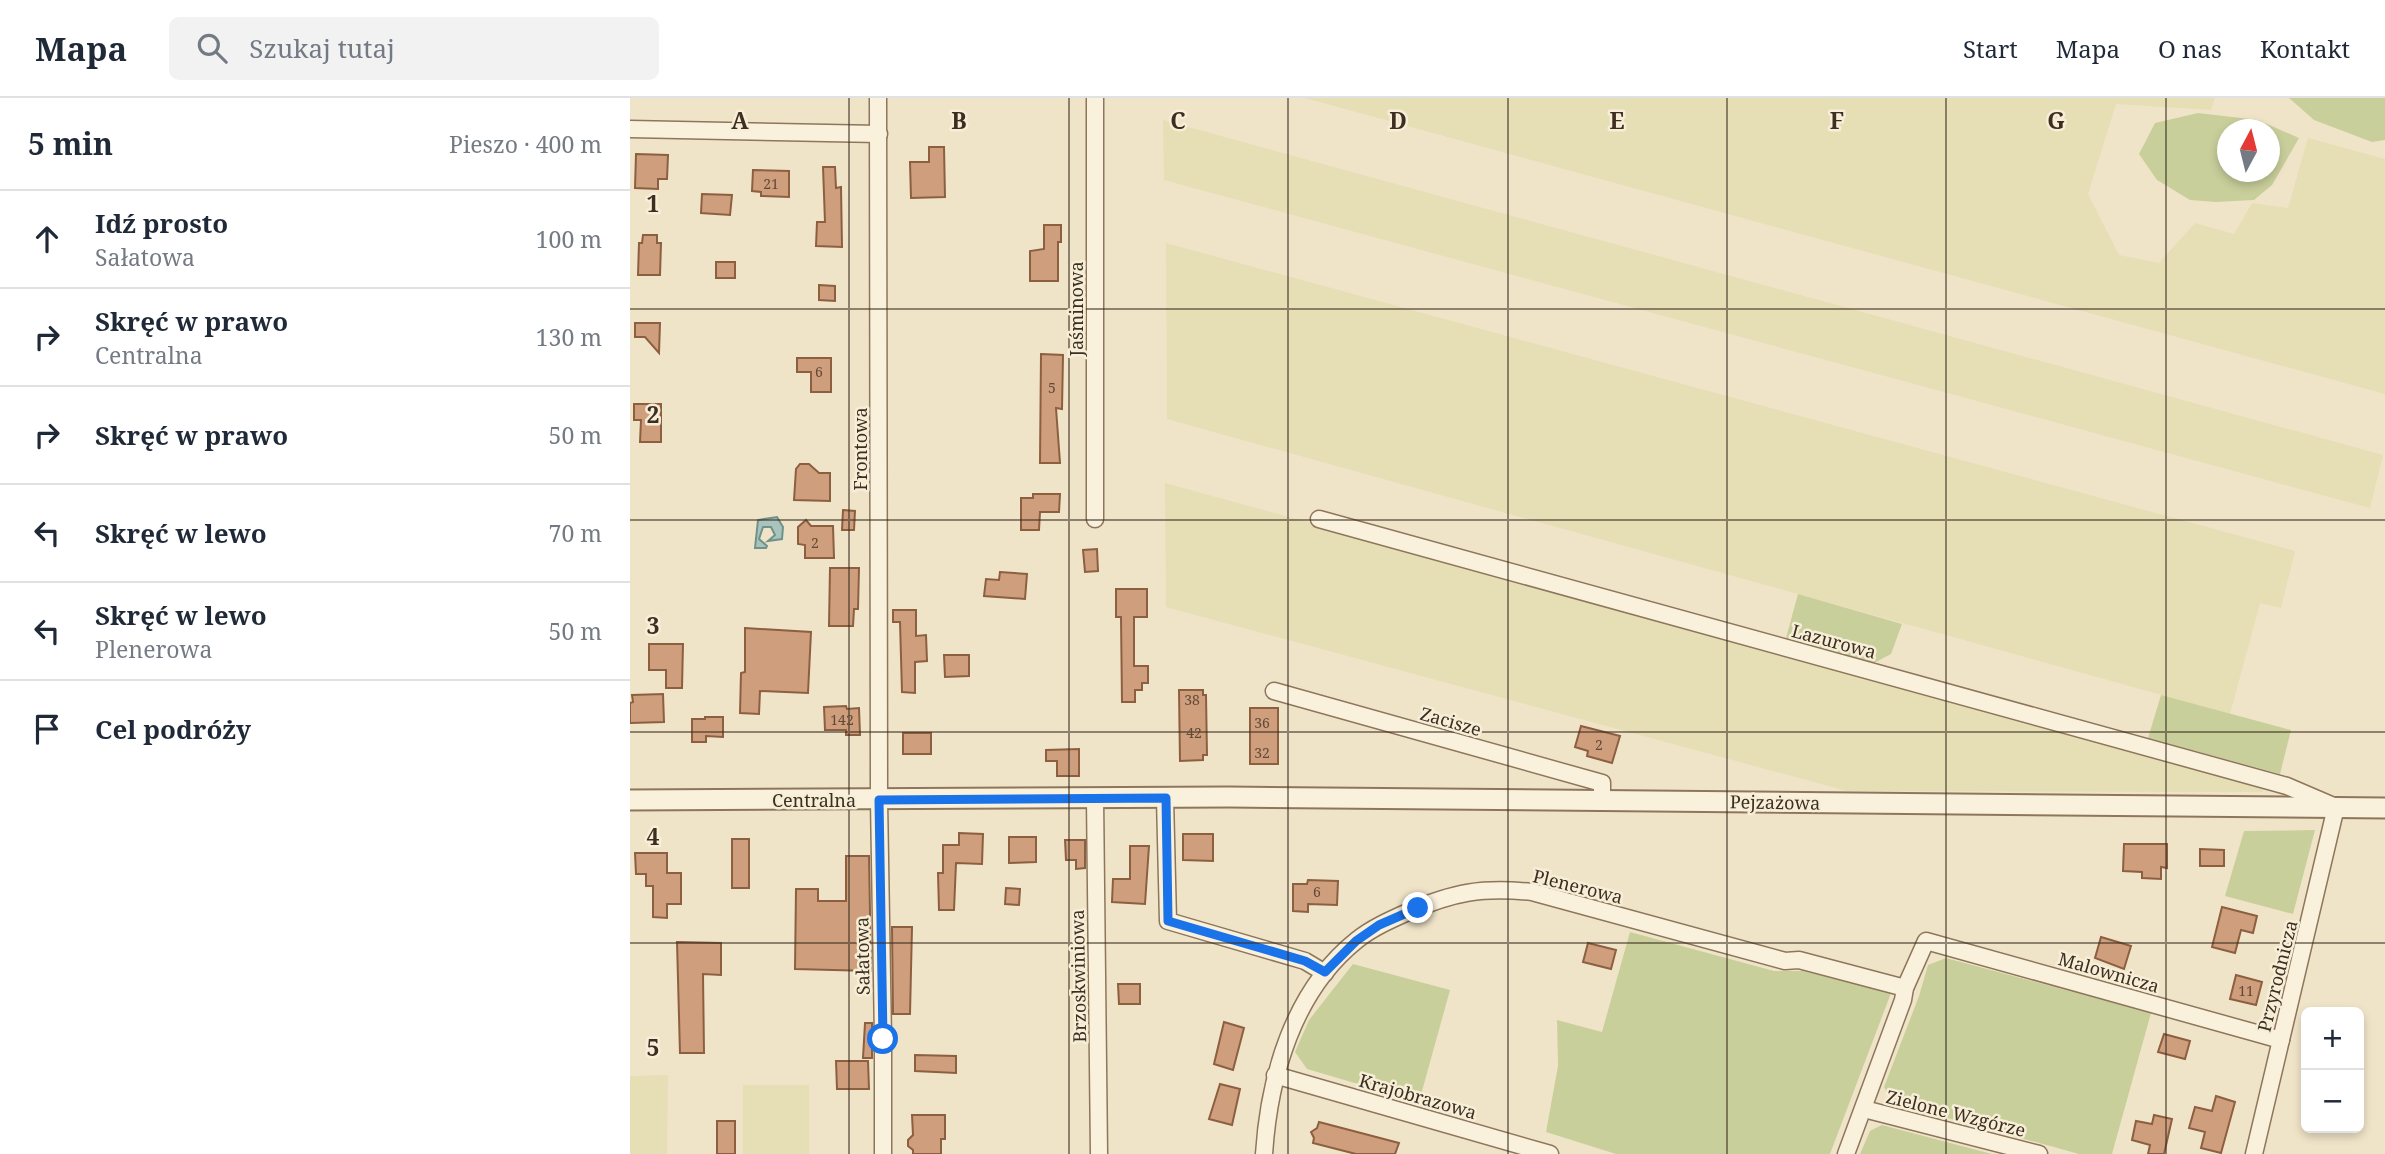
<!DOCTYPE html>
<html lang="pl">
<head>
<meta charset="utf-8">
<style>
  :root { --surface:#fff; --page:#f2f2f3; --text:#1f2937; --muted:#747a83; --line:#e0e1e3 }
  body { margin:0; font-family:"Noto Serif",serif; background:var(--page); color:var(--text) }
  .controls { position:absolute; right:21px; bottom:21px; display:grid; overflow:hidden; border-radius:10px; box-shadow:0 4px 10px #0003 }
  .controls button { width:63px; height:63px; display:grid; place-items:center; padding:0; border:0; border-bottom:2px solid var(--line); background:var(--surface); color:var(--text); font:35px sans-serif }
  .compass { position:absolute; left:1587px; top:21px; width:63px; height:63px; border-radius:50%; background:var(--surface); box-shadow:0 4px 10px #0003; rotate:7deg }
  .stop { position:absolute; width:21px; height:21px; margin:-16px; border:5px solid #1a73e8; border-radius:50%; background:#fff }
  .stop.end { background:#1a73e8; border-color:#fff; box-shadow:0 2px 7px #0008 }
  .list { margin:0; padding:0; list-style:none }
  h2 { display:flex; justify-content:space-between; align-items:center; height:91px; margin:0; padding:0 28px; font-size:30px }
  h2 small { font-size:23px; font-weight:400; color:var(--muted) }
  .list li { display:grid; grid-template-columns:46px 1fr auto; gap:21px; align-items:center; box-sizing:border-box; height:98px; padding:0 28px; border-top:2px solid var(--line) }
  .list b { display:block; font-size:26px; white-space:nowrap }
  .list p { margin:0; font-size:23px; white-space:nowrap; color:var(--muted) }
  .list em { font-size:23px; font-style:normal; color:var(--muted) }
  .icon { flex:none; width:38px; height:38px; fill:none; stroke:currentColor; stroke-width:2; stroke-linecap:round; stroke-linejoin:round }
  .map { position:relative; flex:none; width:1755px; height:1056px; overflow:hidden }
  header { display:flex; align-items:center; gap:42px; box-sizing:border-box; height:98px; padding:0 35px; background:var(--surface); border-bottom:2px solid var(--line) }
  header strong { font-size:33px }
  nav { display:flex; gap:38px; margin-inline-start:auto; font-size:24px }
  .search { width:490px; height:63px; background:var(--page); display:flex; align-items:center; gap:18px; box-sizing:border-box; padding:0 24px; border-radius:10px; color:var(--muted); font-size:26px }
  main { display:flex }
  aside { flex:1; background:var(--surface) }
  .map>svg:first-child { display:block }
  .farmland { fill:#e6deb5 }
  .green { fill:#c9cf9b; fill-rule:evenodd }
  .water { fill:#a9c4bc; stroke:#6f938a; stroke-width:2 }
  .building { fill:#cf9f7d; stroke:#8d5f41; stroke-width:2 }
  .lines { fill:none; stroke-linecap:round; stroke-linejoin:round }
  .minor-casing { stroke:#8d765c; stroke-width:19 }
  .tertiary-casing { stroke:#8d765c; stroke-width:23 }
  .minor { stroke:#faf1dc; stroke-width:16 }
  .tertiary { stroke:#faf1dc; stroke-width:19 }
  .route { stroke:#1a73e8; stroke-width:9 }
  .grid { fill:none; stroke:#3d2e20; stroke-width:2; stroke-opacity:0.55 }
  .labels { text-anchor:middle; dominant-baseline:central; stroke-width:5; stroke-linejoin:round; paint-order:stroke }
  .number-label { font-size:14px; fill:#624a37 }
  .street-label { font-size:18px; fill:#3d2e20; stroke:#f7eed8 }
  .grid-label { font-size:23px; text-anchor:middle; font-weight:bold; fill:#3d2e20; stroke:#f7eed8; stroke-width:5; stroke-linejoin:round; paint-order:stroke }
</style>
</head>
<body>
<header>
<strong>Mapa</strong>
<div class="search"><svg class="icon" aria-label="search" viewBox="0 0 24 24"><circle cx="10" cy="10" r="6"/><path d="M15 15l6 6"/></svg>Szukaj tutaj</div>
<nav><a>Start</a><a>Mapa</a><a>O nas</a><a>Kontakt</a></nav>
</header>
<main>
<aside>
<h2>5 min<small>Pieszo · 400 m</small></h2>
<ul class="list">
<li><svg class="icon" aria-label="ahead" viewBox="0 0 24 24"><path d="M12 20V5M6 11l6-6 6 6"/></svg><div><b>Idź prosto</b><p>Sałatowa</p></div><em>100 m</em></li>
<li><svg class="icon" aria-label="right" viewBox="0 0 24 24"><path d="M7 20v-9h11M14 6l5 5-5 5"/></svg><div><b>Skręć w prawo</b><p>Centralna</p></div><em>130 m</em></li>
<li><svg class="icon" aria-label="right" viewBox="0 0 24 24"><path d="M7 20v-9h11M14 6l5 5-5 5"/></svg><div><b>Skręć w prawo</b></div><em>50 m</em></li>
<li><svg class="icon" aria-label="left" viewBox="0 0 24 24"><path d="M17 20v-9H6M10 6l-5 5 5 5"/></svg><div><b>Skręć w lewo</b></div><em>70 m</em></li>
<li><svg class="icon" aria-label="left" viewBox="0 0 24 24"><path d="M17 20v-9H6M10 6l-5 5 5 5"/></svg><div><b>Skręć w lewo</b><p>Plenerowa</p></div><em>50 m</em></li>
<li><svg class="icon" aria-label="arrive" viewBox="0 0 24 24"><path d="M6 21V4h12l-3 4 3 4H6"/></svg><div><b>Cel podróży</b></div></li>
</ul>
</aside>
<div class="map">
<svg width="1755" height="1056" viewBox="0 0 1755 1056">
  <rect width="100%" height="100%" fill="#f0e4c8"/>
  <g class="farmland">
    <polygon points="675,0 1585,0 1581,12 1486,6 1458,96 1489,157 1529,165 1565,125 1604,136 1622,105 1658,110 1678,40 1755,61 1755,296"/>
    <polygon points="533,22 1753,357 1740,410 534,82"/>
    <polygon points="536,145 1665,453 1651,510 1630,505 1600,616 537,321"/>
    <polygon points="535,385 1634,686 1633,694 1217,693 536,509"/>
    <polygon points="38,977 37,1056 0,1056 0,978"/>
    <rect x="113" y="987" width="66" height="69"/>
  </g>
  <g class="green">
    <polygon points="1659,0 1755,0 1755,42 1742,44 1684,22"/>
    <path d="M1568,15L1628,22L1669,40L1642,87L1624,102L1586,104L1560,102L1527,82L1509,56L1525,25ZM1598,32H1640V74H1598Z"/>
    <polygon points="1168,496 1272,526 1261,556 1244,565 1156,540"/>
    <polygon points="1531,597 1661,632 1650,676 1518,640"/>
    <polygon points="1685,732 1663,816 1595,798 1614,733"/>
    <polygon points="1000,834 1144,873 1173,873 1261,895 1200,1056 986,1056 916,1034 928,968 927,922 972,934"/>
    <polygon points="1316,860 1521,915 1482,1056 1449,1056 1263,1005 1254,989 1289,898 1298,867"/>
    <polygon points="723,866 820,892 789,1004 677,971 665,954 679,922"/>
    <polygon points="1252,1027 1362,1056 1230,1056 1240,1033"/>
  </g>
  <polygon class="water" points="147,419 153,429 152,441 138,443 145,437 141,429 133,429 129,441 137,448 136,450 125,450 128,422"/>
  <g class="building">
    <polygon points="299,49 314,49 315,99 281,100 280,64 299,64"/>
    <polygon points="6,56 38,57 37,81 28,81 28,91 5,90"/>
    <polygon points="193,69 205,69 206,90 211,89 212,149 186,148 187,124 195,124"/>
    <polygon points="123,72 159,73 159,99 131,98 131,94 122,93"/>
    <polygon points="72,96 102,97 100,117 71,115"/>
    <polygon points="414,127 431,127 431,144 428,144 428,183 400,183 400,153 414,151"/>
    <polygon points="13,137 27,137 27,145 31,145 30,177 8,177 9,145 12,145"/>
    <rect x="86" y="164" width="19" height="16"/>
    <polygon points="189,187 205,188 205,203 189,202"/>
    <polygon points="5,225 30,225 29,255 15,239 5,239"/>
    <polygon points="411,256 433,257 432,311 426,310 430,365 410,365"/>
    <polygon points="167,260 201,260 201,294 181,294 181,274 167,274"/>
    <polygon points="4,306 31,306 31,344 10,344 11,322 4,322"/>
    <polygon points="170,366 179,366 189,375 200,375 200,403 164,402 166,371"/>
    <polygon points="403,396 430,396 429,414 410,414 409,432 391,432 391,400 403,400"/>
    <polygon points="213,412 225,413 224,432 212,432"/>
    <polygon points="176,422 181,428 203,428 204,460 175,460 175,447 168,446 168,429"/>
    <polygon points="467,451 468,473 455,474 453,452"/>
    <polygon points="200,470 229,470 228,511 224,511 223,528 199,528"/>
    <polygon points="370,474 397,476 395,501 354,498 356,481 369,482"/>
    <polygon points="486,491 517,491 517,519 504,519 504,568 518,568 518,585 512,585 512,592 505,592 505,604 492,604 491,519 486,519"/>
    <polygon points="263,512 286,512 286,538 296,537 297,563 285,564 285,595 272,594 270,524 263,524"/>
    <polygon points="115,530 181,534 178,595 130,593 129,616 110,615 111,575 115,574"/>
    <polygon points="19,546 53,546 52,590 36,590 36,572 19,572"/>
    <polygon points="314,557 339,557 339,578 315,579"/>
    <polygon points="549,592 573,592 573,597 576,597 577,657 573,657 573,662 550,663"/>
    <polygon points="33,596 34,624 0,625 0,605 3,604 2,597"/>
    <polygon points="216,608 217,611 229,610 230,637 216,637 216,632 195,632 194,609"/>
    <rect x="620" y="610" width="28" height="56"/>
    <polygon points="75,619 93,619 93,639 76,638 76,644 62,644 62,621 75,621"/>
    <polygon points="951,628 990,638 982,665 957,658 958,653 945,649"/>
    <rect x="273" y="635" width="28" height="21"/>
    <polygon points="449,651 449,678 427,678 427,663 416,663 416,652"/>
    <polygon points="329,735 353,736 352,766 326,765 324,812 309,812 308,775 313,775 313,747 329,747"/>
    <polygon points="553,736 583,736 583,763 553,762"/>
    <polygon points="379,739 406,739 406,764 379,765"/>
    <rect x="102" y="741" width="17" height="49"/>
    <polygon points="435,742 455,742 455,770 446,771 446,762 436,762"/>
    <polygon points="1494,746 1537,746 1537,770 1531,769 1531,781 1512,780 1512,774 1493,773"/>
    <polygon points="500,748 519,748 515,806 482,804 483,781 500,781"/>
    <polygon points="1570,751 1594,752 1594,768 1570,768"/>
    <polygon points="5,755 37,755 37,775 51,775 51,806 37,806 37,820 23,819 23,788 16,788 16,776 6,776"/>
    <polygon points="216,758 239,758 241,873 165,871 166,791 188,791 188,803 216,803"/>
    <polygon points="678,782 708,783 707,807 678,806 678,814 663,813 663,786 677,786"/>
    <polygon points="376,790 390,791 389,807 375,806"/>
    <polygon points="1592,809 1627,818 1623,835 1611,832 1605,855 1582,849"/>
    <polygon points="262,829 282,829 280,916 263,916"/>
    <polygon points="1471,839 1501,848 1494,871 1465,860"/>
    <polygon points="47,844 91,845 91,877 73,876 74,955 50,955"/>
    <polygon points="958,845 986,852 981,871 953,864"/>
    <polygon points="1606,877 1632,884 1626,907 1600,901"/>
    <polygon points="488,886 510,886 510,906 489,906"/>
    <polygon points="594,924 614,930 603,972 584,966"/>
    <polygon points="235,925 242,925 242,960 233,960"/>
    <polygon points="1534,936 1560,943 1555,961 1528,954"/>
    <polygon points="285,957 326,958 326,975 285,973"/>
    <polygon points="206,963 238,963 239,991 207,991"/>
    <polygon points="590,986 610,991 602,1027 579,1021"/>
    <polygon points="1586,998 1605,1004 1591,1055 1571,1050 1575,1034 1559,1030 1565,1009 1582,1013"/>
    <polygon points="282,1017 315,1017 315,1041 311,1041 311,1056 283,1056 283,1052 278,1048 278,1042 283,1037"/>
    <polygon points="1524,1017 1542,1021 1534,1056 1518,1056 1520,1047 1502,1042 1506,1023 1522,1026"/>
    <rect x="87" y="1023" width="18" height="33"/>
    <polygon points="689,1024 769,1045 765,1056 726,1056 683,1045 684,1040 681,1034 687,1030"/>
  </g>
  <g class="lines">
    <defs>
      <g id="minor">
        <polyline points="248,0 249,702 253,941 253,1056"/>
        <polyline points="0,31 249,36"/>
        <polyline points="465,421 465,0"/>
        <polyline points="689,421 1657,688 1706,709 1624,1056"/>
        <polyline points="644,593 972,685 972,702"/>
        <polyline points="465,700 469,1056"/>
        <polyline points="535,700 538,823 675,863 695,875"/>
        <polyline points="645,977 920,1056"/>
        <polyline points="1234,1011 1409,1056"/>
        <path d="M634,1056C639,979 663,893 727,842C742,830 760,822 778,814C824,794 852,789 902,794L1155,863L1169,862L1275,890"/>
        <polyline points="1216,1056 1273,902 1275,890 1296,843 1651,942"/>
      </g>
      <polyline id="tertiary" points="0,702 599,699 1755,710"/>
    </defs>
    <use href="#minor" class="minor-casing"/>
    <use href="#tertiary" class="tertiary-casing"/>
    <use href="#minor" class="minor"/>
    <use href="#tertiary" class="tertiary"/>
  </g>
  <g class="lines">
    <polyline class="route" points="253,941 249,702 536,700 538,823 675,863 695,874 726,843 749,827 788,810"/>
  </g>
  <path class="grid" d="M219,0V1056M439,0V1056M658,0V1056M878,0V1056M1097,0V1056M1316,0V1056M1536,0V1056M0,211H1755M0,422H1755M0,634H1755M0,845H1755"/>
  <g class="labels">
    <g class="number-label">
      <text x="141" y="85">21</text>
      <text x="189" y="273">6</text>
      <text x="422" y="289">5</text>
      <text x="185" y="444">2</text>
      <text x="562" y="601">38</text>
      <text x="212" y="621">142</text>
      <text x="632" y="624">36</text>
      <text x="564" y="634">42</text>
      <text x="969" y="646">2</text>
      <text x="632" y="654">32</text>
      <text x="687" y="793">6</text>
      <text x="1616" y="892">11</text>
    </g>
    <g class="street-label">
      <text transform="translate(446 211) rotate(-90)">Jaśminowa</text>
      <text transform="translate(230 351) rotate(-90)">Frontowa</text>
      <text transform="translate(1204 543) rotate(15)">Lazurowa</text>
      <text transform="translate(821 623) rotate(16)">Zacisze</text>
      <text x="184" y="702">Centralna</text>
      <text transform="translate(1145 704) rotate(1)">Pejzażowa</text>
      <text transform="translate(948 788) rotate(14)">Plenerowa</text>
      <text transform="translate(232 858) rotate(-91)">Sałatowa</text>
      <text transform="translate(1479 874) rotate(16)">Malownicza</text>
      <text transform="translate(448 878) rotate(-91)">Brzoskwiniowa</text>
      <text transform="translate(1647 878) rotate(-76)">Przyrodnicza</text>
      <text transform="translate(788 998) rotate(16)">Krajobrazowa</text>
      <text transform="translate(1326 1015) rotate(14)">Zielone Wzgórze</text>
    </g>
  </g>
  <g class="grid-label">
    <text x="110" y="31">A</text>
    <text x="329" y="31">B</text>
    <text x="548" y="31">C</text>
    <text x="768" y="31">D</text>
    <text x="987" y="31">E</text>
    <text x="1207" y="31">F</text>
    <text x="1426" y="31">G</text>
    <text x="23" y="114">1</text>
    <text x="23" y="325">2</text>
    <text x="23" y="536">3</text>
    <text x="23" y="747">4</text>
    <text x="23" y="958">5</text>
  </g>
</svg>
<div class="controls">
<button>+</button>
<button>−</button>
</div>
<svg class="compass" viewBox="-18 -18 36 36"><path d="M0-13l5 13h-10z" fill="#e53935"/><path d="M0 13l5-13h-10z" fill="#747a83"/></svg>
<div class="stop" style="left:253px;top:941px"></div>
<div class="stop end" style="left:788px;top:810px"></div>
</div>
</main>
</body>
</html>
